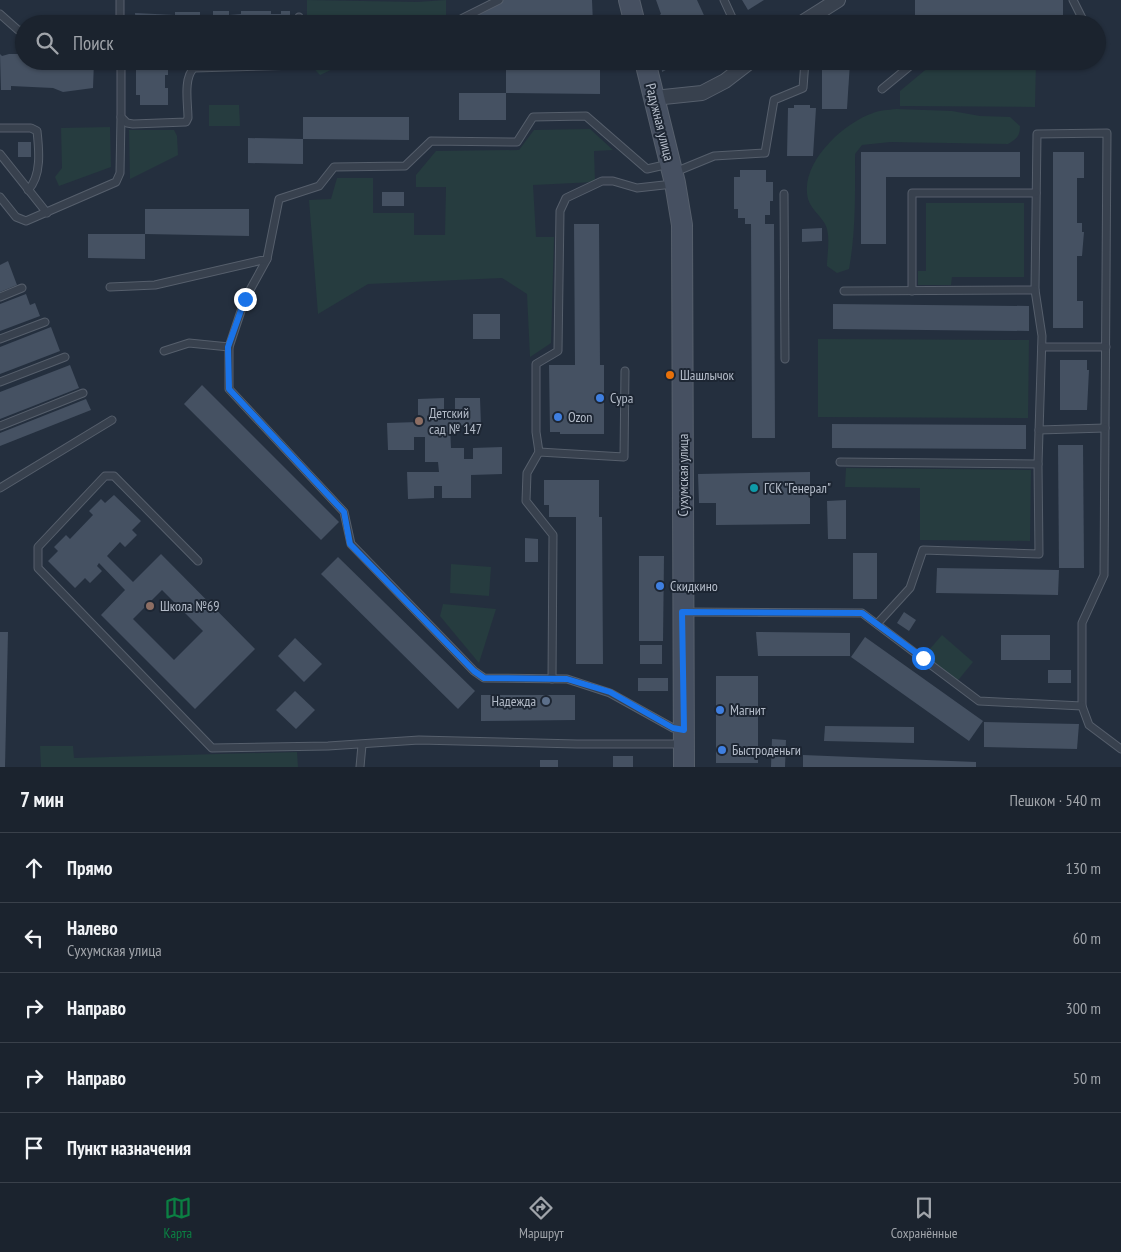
<!DOCTYPE html>
<html lang="ru">
<head>
<meta charset="utf-8">
<style>
  :root { --surface:#1b232e; --page:#242b36; --text:#f1f3f6; --muted:#a0a4aa; --line:#39404a; --accent:#0b8043 }
  body { margin:0; font-family:"PT Sans Narrow",sans-serif; background:var(--page); color:var(--text) }
  .stop { position:absolute; width:15px; height:15px; margin:-11px; border:4px solid #1a73e8; border-radius:50%; background:#fff }
  .stop.end { background:#1a73e8; border-color:#fff; box-shadow:0 1px 5px #0008 }
  .list { margin:0; padding:0; list-style:none }
  h2 { display:flex; justify-content:space-between; align-items:center; height:65px; margin:0; padding:0 20px; font-size:21px }
  h2 small { font-size:16px; font-weight:400; color:var(--muted) }
  .list li { display:grid; grid-template-columns:32px 1fr auto; gap:15px; align-items:center; box-sizing:border-box; height:70px; padding:0 20px; border-top:1px solid var(--line) }
  .list b { display:block; font-size:19px; white-space:nowrap }
  .list p { margin:0; font-size:16px; white-space:nowrap; color:var(--muted) }
  .list em { font-size:16px; font-style:normal; color:var(--muted) }
  .icon { flex:none; width:28px; height:28px; fill:none; stroke:currentColor; stroke-width:2; stroke-linecap:round; stroke-linejoin:round }
  .map { position:relative; flex:none; width:1121px; height:767px; overflow:hidden }
  .search { position:absolute; background:var(--surface); box-shadow:0 1px 4px #0004; left:15px; right:15px; top:15px; height:55px; display:flex; align-items:center; gap:12px; box-sizing:border-box; padding:0 18px; border-radius:28px; color:var(--muted); font-size:19px }
  .sheet { height:415px; background:var(--surface) }
  nav { display:flex; justify-content:space-around; align-items:center; box-sizing:border-box; height:70px; border-top:1px solid var(--line); background:var(--surface); font-size:14px; color:var(--muted) }
  nav a { display:grid; justify-items:center; gap:2px }
  nav .on { color:var(--accent) }
  .map>svg:first-child { display:block }
  .green { fill:#263c3f }
  .building { fill:#455162; fill-rule:evenodd }
  .lines { fill:none; stroke-linecap:round; stroke-linejoin:round }
  .service-casing { stroke:#565f6c; stroke-width:9 }
  .minor-casing { stroke:#565f6c; stroke-width:16 }
  .secondary-casing { stroke:#565f6c; stroke-width:22 }
  .service { stroke:#38414e; stroke-width:7 }
  .minor { stroke:#38414e; stroke-width:14 }
  .secondary { stroke:#465061; stroke-width:20 }
  .route { stroke:#1a73e8; stroke-width:6 }
  .food-dot { fill:#e8710a; stroke:#1d2633; stroke-width:2 }
  .shop-dot { fill:#3f7fe0; stroke:#1d2633; stroke-width:2 }
  .education-dot { fill:#8d6e63; stroke:#1d2633; stroke-width:2 }
  .culture-dot { fill:#0f9aa8; stroke:#1d2633; stroke-width:2 }
  .service-dot { fill:#5c6f8a; stroke:#1d2633; stroke-width:2 }
  .labels { text-anchor:middle; dominant-baseline:central; stroke-width:4; stroke-linejoin:round; paint-order:stroke }
  .street-label { font-size:14px; fill:#b4bcc9; stroke:#1d2633 }
  .poi-label { font-size:14px; fill:#b4bcc9; stroke:#1d2633; text-anchor:start }
</style>
</head>
<body>
<div class="map">
<svg width="1121" height="767" viewBox="0 0 1121 767">
  <rect width="100%" height="100%" fill="#242f3e"/>
  <g class="green">
    <polygon points="307,0 417,2 446,0 446,16 429,24 307,24"/>
    <polygon points="307,61 350,61 320,75"/>
    <polygon points="936,61 1036,61 1035,107 900,106 900,91"/>
    <polygon points="209,105 239,105 240,126 209,126"/>
    <path d="M896,109L952,111L980,116L1010,117L1020,126C1020,137 1016,139 1008,144L890,142L862,145L855,154C855,192 856,231 849,269L837,273L827,266C827,255 831,234 825,224C820,215 811,209 808,199C799,164 843,123 873,113C880,110 888,110 896,109Z"/>
    <polygon points="110,127 111,167 59,186 55,177 62,168 61,128"/>
    <polygon points="590,129 613,150 594,151 595,182 533,185 536,237 554,237 551,343 530,357 527,294 502,278 368,284 318,314 309,200 331,199 337,178 373,178 373,213 414,213 414,235 445,235 446,187 416,187 416,175 436,151 519,150 534,130"/>
    <polygon points="129,130 174,130 177,136 178,155 130,179"/>
    <polygon points="926,203 1024,203 1024,277 952,277 951,285 918,285 918,271 926,271"/>
    <polygon points="818,339 1029,340 1028,418 818,417"/>
    <polygon points="846,468 1031,470 1030,541 920,540 920,488 845,487"/>
    <polygon points="451,564 491,567 489,596 450,593"/>
    <polygon points="443,604 496,609 479,663 440,616"/>
    <polygon points="942,635 973,662 955,684 923,657"/>
    <polygon points="40,746 73,746 74,758 297,752 298,767 41,767"/>
  </g>
  <g class="building">
    <polygon points="502,0 592,0 593,24 461,24 461,20"/>
    <polygon points="656,0 697,0 708,24 657,24 657,17 661,14"/>
    <polygon points="742,0 764,0 748,10"/>
    <rect x="915" y="0" width="148" height="24"/>
    <polygon points="213,11 229,11 229,15 241,14 241,11 271,11 271,14 281,14 281,11 290,11 290,24 136,24 135,13 175,15 175,12 200,12 200,15 213,15"/>
    <polygon points="0,54 2,56 9,54 24,54 24,61 94,61 93,88 63,92 53,88 11,86 11,90 1,90"/>
    <polygon points="136,61 168,61 168,75 165,75 165,88 168,88 168,105 140,105 140,95 136,95"/>
    <polygon points="661,61 683,61 662,72"/>
    <polygon points="845,61 850,62 847,109 822,109 822,62"/>
    <polygon points="506,70 600,70 600,94 506,93"/>
    <rect x="459" y="93" width="47" height="27"/>
    <polygon points="794,105 810,105 810,108 816,108 813,156 787,156 788,108 794,108"/>
    <polygon points="303,117 409,117 409,140 303,139"/>
    <polygon points="248,138 303,139 303,164 248,163"/>
    <rect x="18" y="142" width="13" height="15"/>
    <polygon points="861,152 1020,152 1020,177 886,177 886,244 861,244"/>
    <polygon points="1053,152 1084,152 1084,178 1077,178 1077,223 1082,223 1082,232 1084,232 1082,256 1077,256 1077,301 1083,301 1083,328 1053,328"/>
    <polygon points="740,170 766,170 766,182 773,182 773,201 770,201 770,215 765,215 765,224 774,224 775,438 752,438 751,224 745,224 745,218 738,218 738,209 734,209 734,177 740,177"/>
    <rect x="382" y="192" width="22" height="14"/>
    <polygon points="145,209 249,209 249,236 145,234"/>
    <polygon points="574,224 599,224 600,365 604,365 604,434 560,434 560,432 550,432 549,365 575,365"/>
    <polygon points="822,228 822,241 802,242 802,229"/>
    <polygon points="88,234 145,234 145,259 88,258"/>
    <polygon points="8,261 17,285 0,292 0,265"/>
    <polygon points="26,294 30,305 35,303 40,316 0,331 0,304"/>
    <polygon points="833,304 1029,306 1029,331 833,329"/>
    <rect x="473" y="314" width="27" height="25"/>
    <polygon points="51,327 60,351 0,374 0,347"/>
    <polygon points="1060,360 1087,360 1087,370 1089,370 1087,410 1060,410"/>
    <polygon points="70,365 79,388 0,419 0,392"/>
    <polygon points="202,385 339,522 321,540 184,404"/>
    <polygon points="444,398 444,411 455,411 455,398 480,398 481,425 450,426 451,448 464,448 464,459 473,459 473,448 502,447 502,474 471,475 471,498 442,498 442,486 434,486 434,498 408,499 407,472 439,472 438,462 425,462 425,437 414,437 414,450 388,450 387,423 418,422 418,399"/>
    <polygon points="86,399 91,410 0,446 0,433"/>
    <polygon points="832,424 1026,425 1026,449 832,448"/>
    <polygon points="1058,445 1083,445 1084,568 1059,568"/>
    <polygon points="810,472 810,524 716,525 716,503 699,503 698,474"/>
    <polygon points="544,480 599,480 599,517 602,517 603,664 576,664 576,517 549,517 549,505 544,505"/>
    <path d="M114,495L141,521L132,530L137,535L125,547L120,542L107,556L133,582L161,554L255,649L195,709L101,615L125,590L99,563L97,566L102,571L90,583L85,578L75,588L48,561L58,551L54,547L66,535L70,539L93,515L89,511L101,499L105,503ZM162,590L203,631L174,660L133,619Z"/>
    <polygon points="846,500 846,539 828,539 827,501"/>
    <polygon points="525,538 538,539 538,562 525,562"/>
    <rect x="853" y="553" width="24" height="46"/>
    <polygon points="639,556 664,556 663,641 639,641"/>
    <polygon points="338,557 475,691 458,709 321,574"/>
    <polygon points="937,568 1059,570 1058,595 936,593"/>
    <polygon points="904,612 916,620 909,631 897,623"/>
    <polygon points="0,632 8,632 5,767 0,767"/>
    <polygon points="756,632 850,633 850,656 758,656"/>
    <rect x="1001" y="635" width="49" height="25"/>
    <polygon points="865,637 983,721 969,741 851,657"/>
    <polygon points="295,638 322,664 304,682 278,656"/>
    <rect x="640" y="645" width="22" height="19"/>
    <rect x="1048" y="670" width="23" height="13"/>
    <rect x="716" y="676" width="42" height="87"/>
    <rect x="638" y="678" width="30" height="13"/>
    <polygon points="295,691 315,710 296,729 276,710"/>
    <polygon points="481,695 575,695 575,720 481,721"/>
    <polygon points="984,722 1079,724 1077,749 984,747"/>
    <polygon points="825,726 914,727 914,743 824,741"/>
    <polygon points="772,739 786,740 785,767 771,767"/>
    <polygon points="803,755 976,762 976,767 803,767"/>
    <rect x="613" y="756" width="20" height="11"/>
    <rect x="540" y="760" width="18" height="7"/>
  </g>
  <g class="lines">
    <defs>
      <g id="service">
        <polyline points="120,0 120,24"/>
        <polyline points="724,0 735,24"/>
        <polyline points="1073,0 1082,18 1081,24"/>
        <polyline points="0,14 18,30 24,31"/>
        <polyline points="299,17 299,24"/>
        <polyline points="451,24 499,0"/>
        <path d="M121,61V117L127,123L133,124L186,122L188,118C188,104 183,78 194,68L300,65V61"/>
        <polyline points="445,62 478,61"/>
        <polyline points="882,89 916,61"/>
        <path d="M0,128H31L37,131C39,149 42,176 28,190"/>
        <polyline points="0,154 47,213"/>
        <polyline points="675,172 714,156 765,153 774,100 803,88 805,61"/>
        <polyline points="784,194 785,359"/>
        <polyline points="0,197 16,217 26,221 116,182 120,173 121,117"/>
        <polyline points="267,259 245,299 229,347 229,389 344,512 351,544 474,671 484,678 567,679 610,693 673,728 683,730"/>
        <polyline points="110,287 155,285 267,259 279,199 319,186 334,167 405,166 431,141 517,142 533,117 586,116 647,169 669,164"/>
        <polyline points="1035,290 1037,134 1107,133 1104,575 1082,623 1082,706 1089,725 1121,749"/>
        <polyline points="844,291 1035,290 1042,336 1038,464"/>
        <polyline points="912,291 912,193 1036,193"/>
        <polyline points="0,297 22,288"/>
        <polyline points="0,339 45,322"/>
        <polyline points="1042,347 1106,347"/>
        <polyline points="164,351 189,343 229,347"/>
        <polyline points="0,382 65,357"/>
        <polyline points="0,426 83,393"/>
        <polyline points="1039,430 1105,428"/>
        <polyline points="539,452 536,432 536,364 558,351 560,211 566,198 602,181 613,181 637,188 673,184"/>
        <polyline points="840,462 1038,464 1039,554 923,550 910,588 877,624"/>
        <polyline points="0,488 112,420"/>
        <polyline points="198,561 114,476 105,476 38,547 38,568 212,748 328,746 419,740 577,744 683,744"/>
        <polyline points="685,612 862,613 979,701 1082,706"/>
        <polyline points="552,679 553,535 526,501 527,473 539,452 624,457 625,371"/>
        <polyline points="360,767 362,745"/>
      </g>
      <g id="minor">
        <polyline points="800,24 838,0"/>
        <polyline points="654,98 702,93 725,81 751,61"/>
      </g>
      <g id="secondary">
        <polyline points="629,0 635,24"/>
        <polyline points="645,61 675,183 682,225 684,767"/>
      </g>
    </defs>
    <use href="#service" class="service-casing"/>
    <use href="#minor" class="minor-casing"/>
    <use href="#secondary" class="secondary-casing"/>
    <use href="#service" class="service"/>
    <use href="#minor" class="minor"/>
    <use href="#secondary" class="secondary"/>
  </g>
  <g class="lines">
    <polyline class="route" points="245,299 228,347 229,389 344,512 350,544 474,671 484,678 567,679 610,692 673,728 684,730 682,612 862,613 923,658"/>
  </g>
  <circle class="food-dot" cx="670" cy="375" r="5"/>
  <g class="shop-dot">
    <circle cx="600" cy="398" r="5"/>
    <circle cx="558" cy="417" r="5"/>
    <circle cx="660" cy="586" r="5"/>
    <circle cx="720" cy="710" r="5"/>
    <circle cx="722" cy="750" r="5"/>
  </g>
  <g class="education-dot">
    <circle cx="419" cy="421" r="5"/>
    <circle cx="150" cy="606" r="5"/>
  </g>
  <circle class="culture-dot" cx="754" cy="488" r="5"/>
  <circle class="service-dot" cx="546" cy="701" r="5"/>
  <g class="labels">
    <g class="street-label">
      <text transform="translate(660 122) rotate(76)">Радужная улица</text>
      <text transform="translate(683 475) rotate(-90)">Сухумская улица</text>
    </g>
    <g class="poi-label">
      <text x="680" y="375">Шашлычок</text>
      <text x="610" y="398">Сура</text>
      <text x="429" y="413">Детский<tspan x="429" dy="16">сад № 147</tspan></text>
      <text x="568" y="417">Ozon</text>
      <text x="764" y="488">ГСК "Генерал"</text>
      <text x="670" y="586">Скидкино</text>
      <text x="160" y="606">Школа №69</text>
      <text x="536" y="701" text-anchor="end">Надежда</text>
      <text x="730" y="710">Магнит</text>
      <text x="732" y="750">Быстроденьги</text>
    </g>
  </g>
</svg>
<div class="stop" style="left:923px;top:658px"></div>
<div class="stop end" style="left:245px;top:299px"></div>
<div class="search"><svg class="icon" aria-label="search" viewBox="0 0 24 24"><circle cx="10" cy="10" r="6"/><path d="M15 15l6 6"/></svg>Поиск</div>
</div>
<section class="sheet">
<h2>7 мин<small>Пешком · 540 m</small></h2>
<ul class="list">
<li><svg class="icon" aria-label="ahead" viewBox="0 0 24 24"><path d="M12 20V5M6 11l6-6 6 6"/></svg><div><b>Прямо</b></div><em>130 m</em></li>
<li><svg class="icon" aria-label="left" viewBox="0 0 24 24"><path d="M17 20v-9H6M10 6l-5 5 5 5"/></svg><div><b>Налево</b><p>Сухумская улица</p></div><em>60 m</em></li>
<li><svg class="icon" aria-label="right" viewBox="0 0 24 24"><path d="M7 20v-9h11M14 6l5 5-5 5"/></svg><div><b>Направо</b></div><em>300 m</em></li>
<li><svg class="icon" aria-label="right" viewBox="0 0 24 24"><path d="M7 20v-9h11M14 6l5 5-5 5"/></svg><div><b>Направо</b></div><em>50 m</em></li>
<li><svg class="icon" aria-label="arrive" viewBox="0 0 24 24"><path d="M6 21V4h12l-3 4 3 4H6"/></svg><div><b>Пункт назначения</b></div></li>
</ul>
</section>
<nav>
<a class="on"><svg class="icon" aria-label="map" viewBox="0 0 24 24"><path d="M3 6l6-2 6 2 6-2v14l-6 2-6-2-6 2zM9 4v14M15 6v14"/></svg>Карта</a>
<a><svg class="icon" aria-label="directions" viewBox="0 0 24 24"><path d="M12 3l9 9-9 9-9-9zM9 14v-3h6M13 9l2 2-2 2"/></svg>Маршрут</a>
<a><svg class="icon" aria-label="saved" viewBox="0 0 24 24"><path d="M7 4h10v16l-5-4-5 4z"/></svg>Сохранённые</a>
</nav>
</body>
</html>
